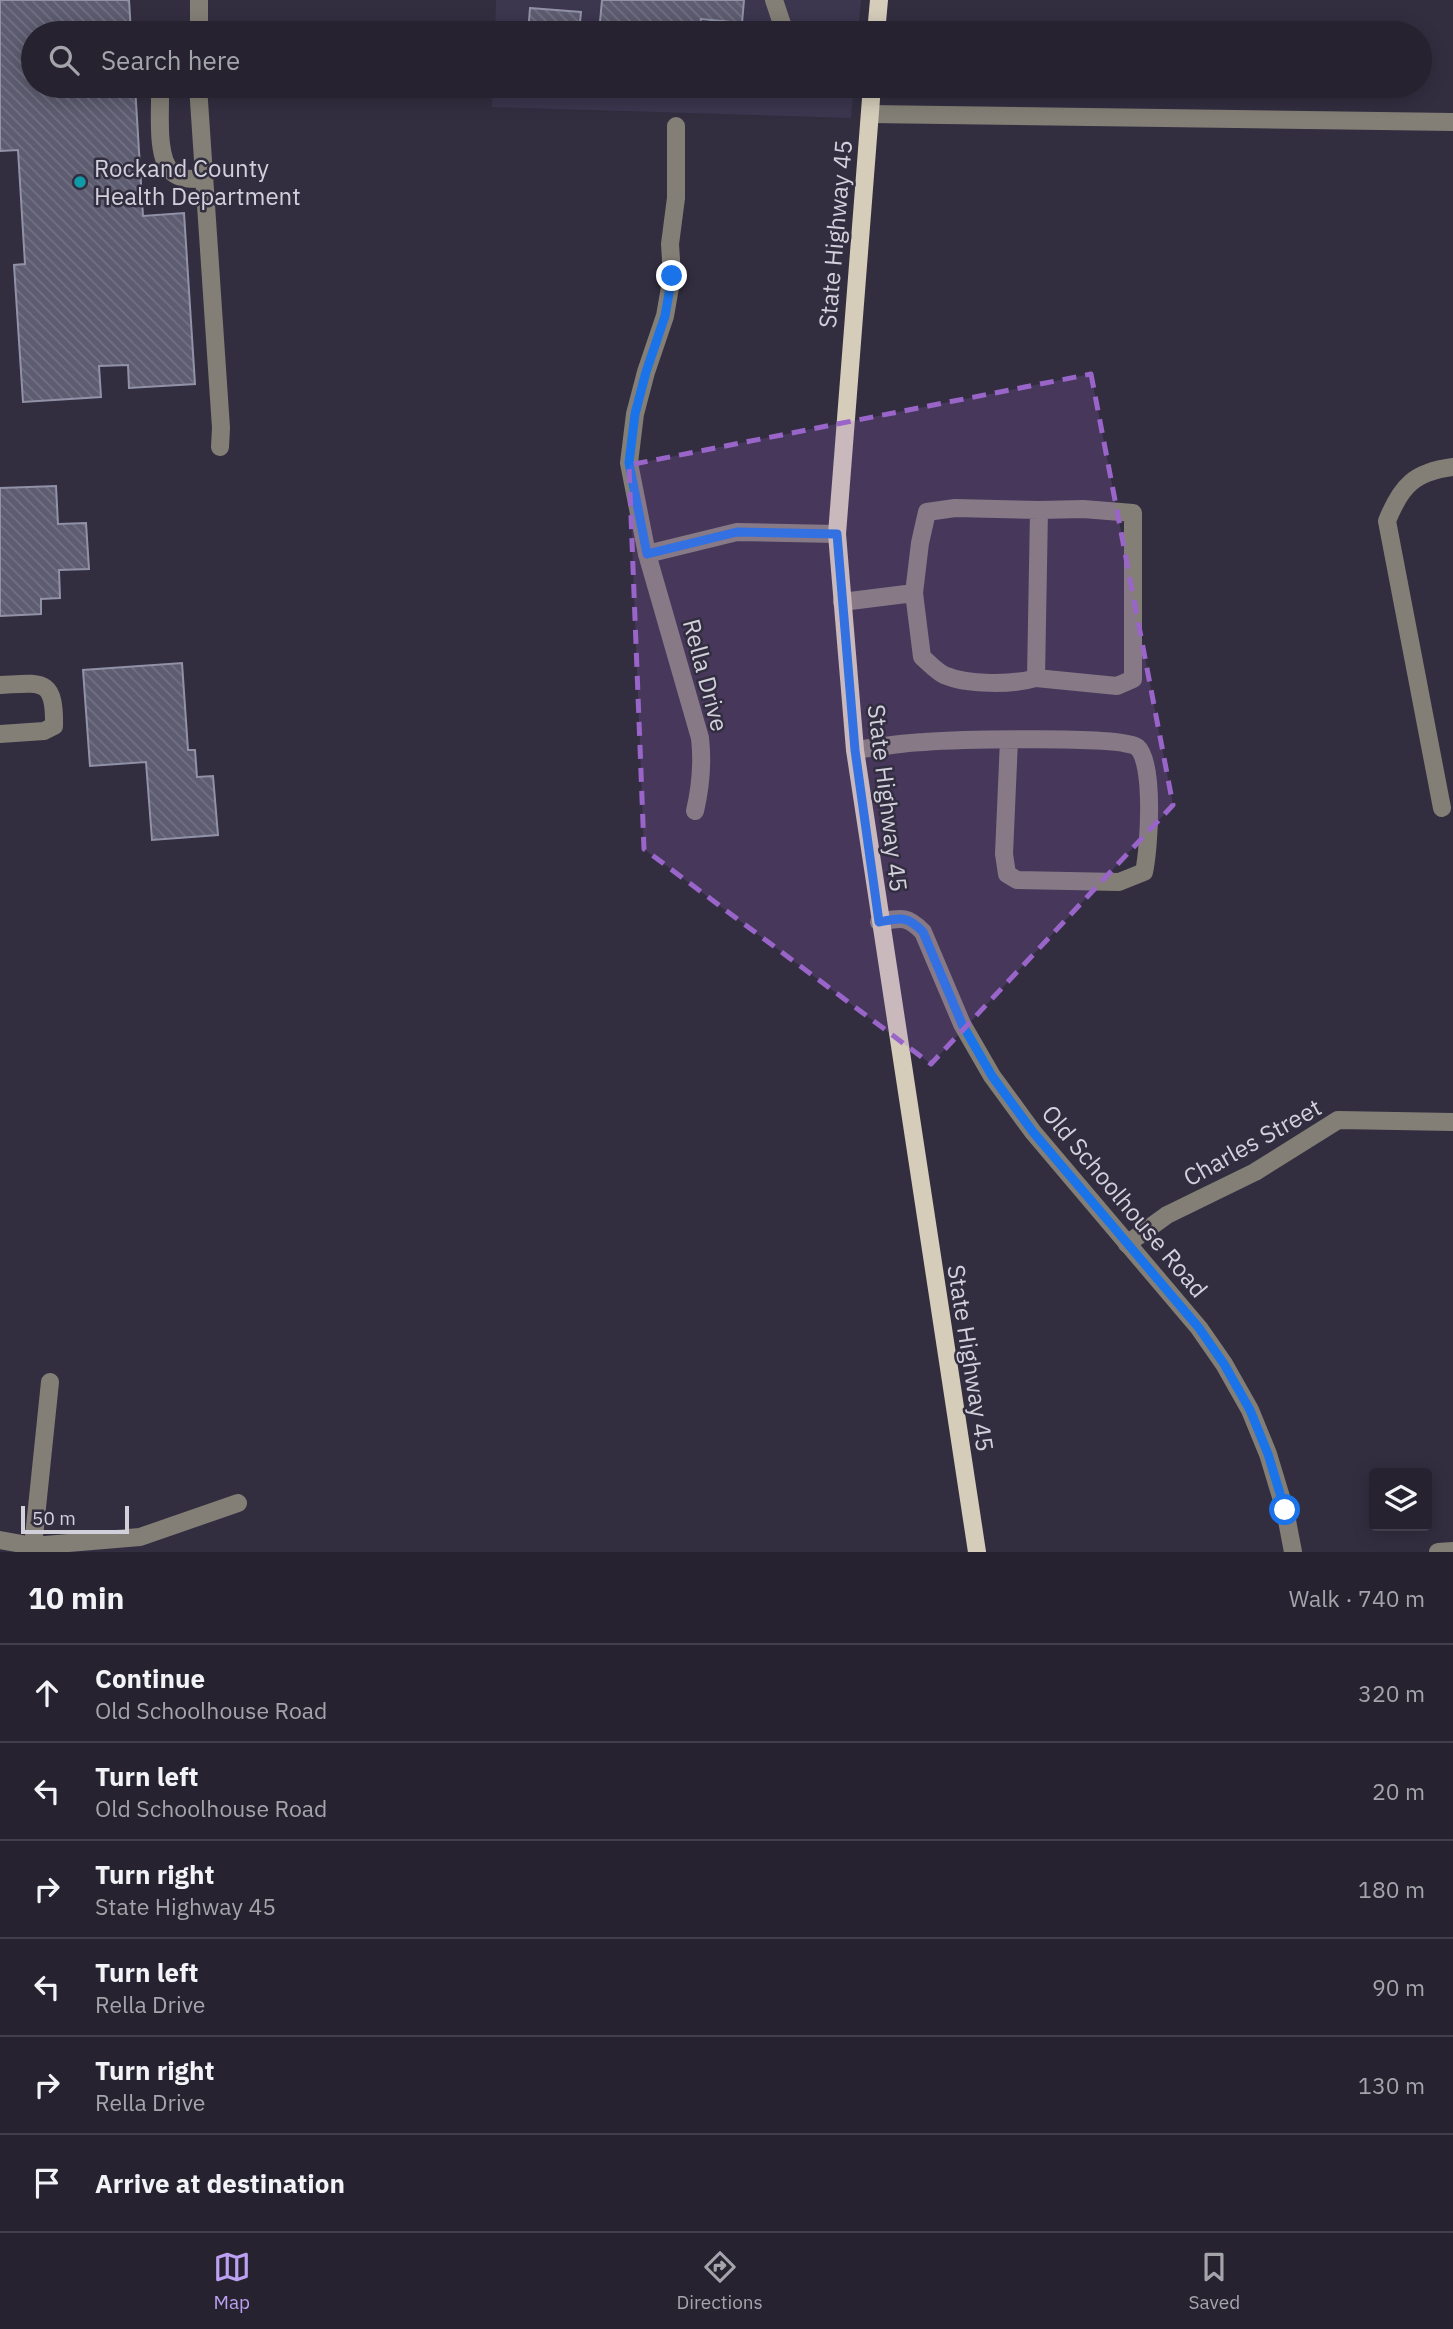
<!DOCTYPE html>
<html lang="en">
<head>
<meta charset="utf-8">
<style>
  :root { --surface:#262230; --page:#322f3c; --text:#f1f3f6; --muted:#a4a4ab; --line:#423f4c; --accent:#bca0f2 }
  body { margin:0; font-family:"IBM Plex Sans",sans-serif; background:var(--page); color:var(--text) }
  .controls { position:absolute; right:21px; bottom:21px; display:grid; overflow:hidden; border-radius:7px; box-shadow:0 4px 18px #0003 }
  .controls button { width:63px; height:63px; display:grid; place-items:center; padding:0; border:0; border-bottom:2px solid var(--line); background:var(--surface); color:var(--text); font:35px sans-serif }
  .scale { position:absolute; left:21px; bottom:18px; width:108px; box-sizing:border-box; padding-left:7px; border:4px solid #d2d0db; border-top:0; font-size:19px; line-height:24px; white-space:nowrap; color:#d2d0db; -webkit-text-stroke:5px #322e40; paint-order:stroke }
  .stop { position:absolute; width:21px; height:21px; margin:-16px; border:5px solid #1a73e8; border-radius:50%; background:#fff }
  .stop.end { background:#1a73e8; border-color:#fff; box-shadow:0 2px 7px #0008 }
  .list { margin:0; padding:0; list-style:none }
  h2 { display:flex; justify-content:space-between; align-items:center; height:91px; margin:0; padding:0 28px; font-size:30px }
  h2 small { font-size:23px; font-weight:400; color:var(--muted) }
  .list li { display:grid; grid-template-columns:46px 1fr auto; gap:21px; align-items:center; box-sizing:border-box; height:98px; padding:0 28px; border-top:2px solid var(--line) }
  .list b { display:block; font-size:26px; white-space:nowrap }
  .list p { margin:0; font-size:23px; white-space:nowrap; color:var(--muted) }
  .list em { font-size:23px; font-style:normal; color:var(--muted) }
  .icon { flex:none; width:38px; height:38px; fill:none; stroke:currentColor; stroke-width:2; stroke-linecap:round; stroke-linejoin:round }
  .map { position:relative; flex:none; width:1453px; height:1552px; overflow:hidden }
  .search { position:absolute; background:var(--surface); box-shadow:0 4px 18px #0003; left:21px; right:21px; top:21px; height:77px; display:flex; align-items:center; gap:18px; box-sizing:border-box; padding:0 24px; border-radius:38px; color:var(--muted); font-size:26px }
  .sheet { height:679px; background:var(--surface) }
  nav { display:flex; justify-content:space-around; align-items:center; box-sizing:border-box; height:98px; border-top:2px solid var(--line); background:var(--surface); font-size:19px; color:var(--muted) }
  nav a { display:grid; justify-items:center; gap:4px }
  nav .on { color:var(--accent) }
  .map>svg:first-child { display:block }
  .built { fill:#3c364f }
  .building { fill:url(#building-back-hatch); stroke:#9191a7; stroke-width:2 }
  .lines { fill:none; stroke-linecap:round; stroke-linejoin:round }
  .minor { stroke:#837f76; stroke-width:18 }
  .major { stroke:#d5cdba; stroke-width:18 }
  .route { stroke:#1a73e8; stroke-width:9 }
  .marked { fill:#9965c9; fill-opacity:0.2; stroke:#9965c9; stroke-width:5; stroke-dasharray:14 9; stroke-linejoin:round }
  .culture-dot { fill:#0f9aa8; stroke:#322e40; stroke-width:2.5 }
  .labels { text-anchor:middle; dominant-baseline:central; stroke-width:5; stroke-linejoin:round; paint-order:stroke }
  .poi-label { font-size:24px; fill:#d2d0db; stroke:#322e40; text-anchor:start }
  .street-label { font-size:24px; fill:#d2d0db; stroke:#322e40 }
</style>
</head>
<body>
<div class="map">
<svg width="1453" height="1552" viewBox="0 0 1453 1552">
  <defs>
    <pattern id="building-back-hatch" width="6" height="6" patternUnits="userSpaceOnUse" patternTransform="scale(1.75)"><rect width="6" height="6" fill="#5d5c70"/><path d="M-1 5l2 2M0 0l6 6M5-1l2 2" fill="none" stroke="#737284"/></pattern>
  </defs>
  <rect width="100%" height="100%" fill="#322e40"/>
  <g class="built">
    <polygon points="496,0 861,0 858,33 495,33"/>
    <polygon points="493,86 854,86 851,118 492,107"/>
  </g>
  <g class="building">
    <polygon points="0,0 129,0 131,33 33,33 33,86 135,86 143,216 184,213 195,384 129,388 128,365 99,366 101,397 23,402 14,265 25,264 18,150 0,151"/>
    <polygon points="602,0 744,0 742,23 701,19 699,33 599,33"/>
    <polygon points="530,8 581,12 579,33 528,33"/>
    <polygon points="56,486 58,524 86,523 89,569 59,570 60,598 41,599 41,614 0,616 0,488"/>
    <polygon points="182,663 188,750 195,750 197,777 213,776 218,835 152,840 146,762 90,766 83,670"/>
  </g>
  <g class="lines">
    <g class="minor">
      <polyline points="774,0 785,33"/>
      <polyline points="199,33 199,0"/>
      <path d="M160,86C161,107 155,158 172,172C181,180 193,179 204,179"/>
      <polyline points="198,86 221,428 220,447"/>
      <polyline points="870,114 1453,122"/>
      <path d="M676,126V198L670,244L672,276L665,316L646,372L635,414L629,463L647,554L700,738C703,764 701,785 695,811"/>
      <polyline points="647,554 737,532 837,534"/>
      <path d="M842,602L914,593L920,543L927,512L955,508L1039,510L1036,678C1013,685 967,685 944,675C936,671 929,663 922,657L914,593"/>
      <polyline points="1036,678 1117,686 1133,679 1133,513 1083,509 1039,510"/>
      <path d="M0,685C41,683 55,677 54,726L44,731L0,734"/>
      <path d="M855,750C878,747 901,743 924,742C952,740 1124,735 1137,747C1155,762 1149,850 1144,872L1119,882L1017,880L1007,874L1004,854L1009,740"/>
      <path d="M1442,808L1387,521C1401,486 1414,472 1453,467"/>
      <path d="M879,922C900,918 907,915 923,932L962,1024L992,1076L1033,1132L1199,1328L1224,1364L1250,1410L1268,1454L1285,1510L1293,1552"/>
      <polyline points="1127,1244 1167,1215 1255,1172 1338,1120 1453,1122"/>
      <polyline points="0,1540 33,1546 140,1537 238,1503"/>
      <polyline points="33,1546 50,1382"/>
      <polyline points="1438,1552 1453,1551"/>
    </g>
    <g class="major">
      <polyline points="876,33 879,0"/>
      <polyline points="872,86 837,534 855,750 977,1552"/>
    </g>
  </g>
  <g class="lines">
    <path class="route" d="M672,276L665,316L646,372L635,414L629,463L647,554L737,532L837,534L855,750L879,922C900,918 907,915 923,932L962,1024L992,1076L1033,1132L1199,1328L1224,1364L1250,1410L1268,1454L1285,1510"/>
  </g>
  <path class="marked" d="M1091,374L1173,805L931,1064L644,849L629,465Z"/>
  <circle class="culture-dot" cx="80" cy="182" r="7"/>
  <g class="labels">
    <g class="poi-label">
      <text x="94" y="168">Rockand County<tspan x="94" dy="28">Health Department</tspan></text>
    </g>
    <g class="street-label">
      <text transform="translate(835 234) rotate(-85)">State Highway 45</text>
      <text transform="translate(706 675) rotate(75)">Rella Drive</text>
      <text transform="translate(888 798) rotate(83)">State Highway 45</text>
      <text transform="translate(1252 1142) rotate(-29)">Charles Street</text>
      <text transform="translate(1125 1201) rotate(50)">Old Schoolhouse Road</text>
      <text transform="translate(971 1358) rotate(81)">State Highway 45</text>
    </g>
  </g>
</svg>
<div class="controls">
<button><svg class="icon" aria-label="layers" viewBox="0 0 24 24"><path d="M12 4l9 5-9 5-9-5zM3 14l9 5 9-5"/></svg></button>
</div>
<div class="scale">50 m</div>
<div class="stop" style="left:1285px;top:1510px"></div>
<div class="stop end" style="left:672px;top:276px"></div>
<div class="search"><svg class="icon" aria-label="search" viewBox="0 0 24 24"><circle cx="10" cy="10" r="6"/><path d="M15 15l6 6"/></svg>Search here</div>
</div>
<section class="sheet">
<h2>10 min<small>Walk · 740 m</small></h2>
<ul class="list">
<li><svg class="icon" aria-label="ahead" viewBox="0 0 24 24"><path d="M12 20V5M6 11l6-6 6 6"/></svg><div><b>Continue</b><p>Old Schoolhouse Road</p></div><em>320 m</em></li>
<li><svg class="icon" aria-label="left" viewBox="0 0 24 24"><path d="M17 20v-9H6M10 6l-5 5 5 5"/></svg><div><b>Turn left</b><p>Old Schoolhouse Road</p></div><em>20 m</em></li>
<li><svg class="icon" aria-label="right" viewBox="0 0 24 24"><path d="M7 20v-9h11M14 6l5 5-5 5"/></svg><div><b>Turn right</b><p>State Highway 45</p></div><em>180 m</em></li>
<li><svg class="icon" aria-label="left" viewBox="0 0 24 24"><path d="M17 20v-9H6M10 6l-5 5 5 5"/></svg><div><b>Turn left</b><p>Rella Drive</p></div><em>90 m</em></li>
<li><svg class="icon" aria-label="right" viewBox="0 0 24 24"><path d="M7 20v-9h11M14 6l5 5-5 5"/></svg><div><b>Turn right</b><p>Rella Drive</p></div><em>130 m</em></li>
<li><svg class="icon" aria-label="arrive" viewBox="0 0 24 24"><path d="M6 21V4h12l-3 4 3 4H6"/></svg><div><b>Arrive at destination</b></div></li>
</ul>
</section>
<nav>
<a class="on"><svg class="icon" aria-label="map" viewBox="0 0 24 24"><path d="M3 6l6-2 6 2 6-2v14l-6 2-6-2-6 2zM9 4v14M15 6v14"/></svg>Map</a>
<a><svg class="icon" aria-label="directions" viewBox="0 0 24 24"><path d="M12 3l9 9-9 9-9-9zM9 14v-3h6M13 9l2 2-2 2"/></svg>Directions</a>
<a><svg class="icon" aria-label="saved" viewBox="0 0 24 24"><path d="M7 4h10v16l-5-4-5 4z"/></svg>Saved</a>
</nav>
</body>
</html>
